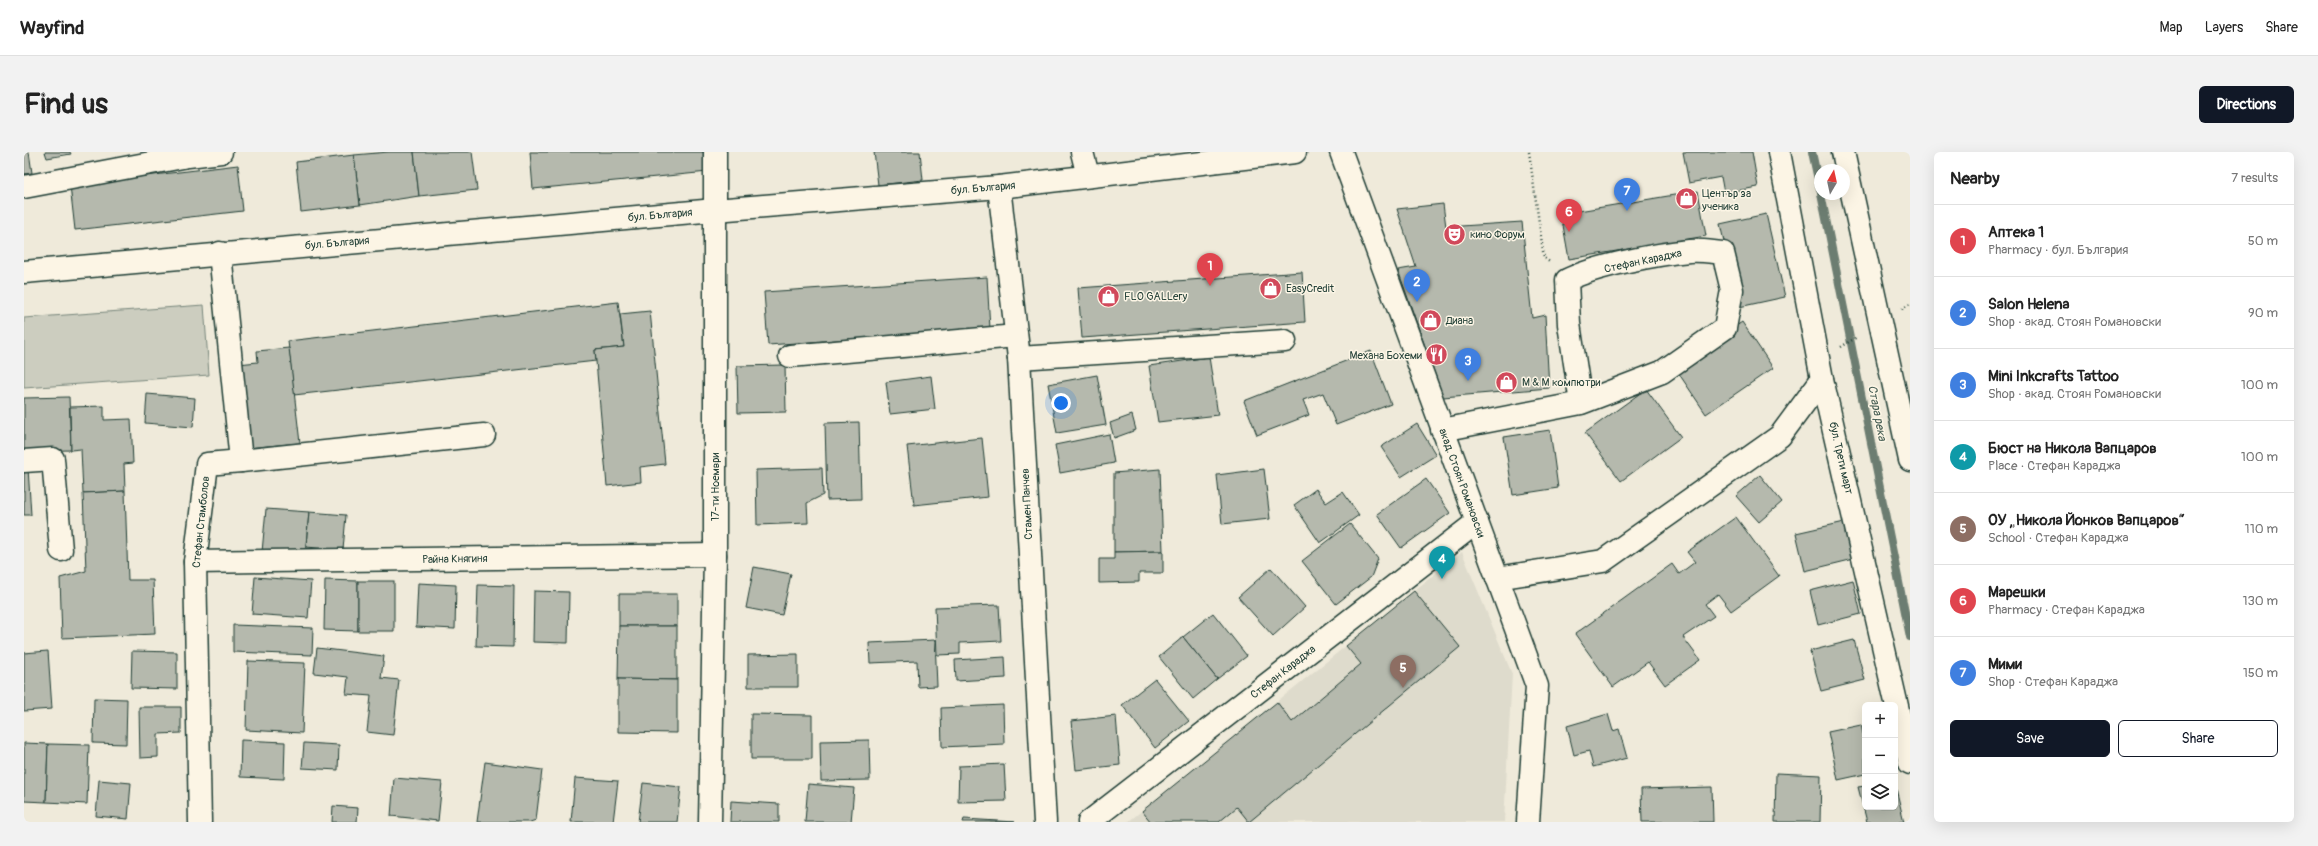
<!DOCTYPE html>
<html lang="en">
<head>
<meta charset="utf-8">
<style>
  :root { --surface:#fff; --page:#f2f2f2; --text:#222; --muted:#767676; --line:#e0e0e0; --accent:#111827 }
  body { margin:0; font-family:Pangolin,sans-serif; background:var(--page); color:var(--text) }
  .controls { position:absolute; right:12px; bottom:12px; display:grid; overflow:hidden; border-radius:6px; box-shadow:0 4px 16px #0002 }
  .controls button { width:36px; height:36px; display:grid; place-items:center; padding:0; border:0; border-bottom:1px solid var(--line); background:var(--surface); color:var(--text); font:20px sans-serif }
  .compass { position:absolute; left:1790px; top:12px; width:36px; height:36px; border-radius:50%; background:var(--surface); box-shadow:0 4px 16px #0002; rotate:9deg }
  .you { position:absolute; left:1037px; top:251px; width:14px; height:14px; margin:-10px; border:3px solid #fff; border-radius:50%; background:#1a73e8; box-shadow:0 0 0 6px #1a73e833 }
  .badge { display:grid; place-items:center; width:26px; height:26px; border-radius:50%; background:var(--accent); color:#fff; font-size:13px; font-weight:700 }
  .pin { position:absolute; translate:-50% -33px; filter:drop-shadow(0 1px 2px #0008) }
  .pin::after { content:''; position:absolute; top:21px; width:14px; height:12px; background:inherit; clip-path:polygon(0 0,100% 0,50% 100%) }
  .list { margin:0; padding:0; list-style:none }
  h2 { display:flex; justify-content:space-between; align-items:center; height:52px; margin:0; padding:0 16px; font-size:17px }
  h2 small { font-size:13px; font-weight:400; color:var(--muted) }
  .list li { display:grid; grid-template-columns:26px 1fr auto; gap:12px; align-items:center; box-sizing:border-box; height:72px; padding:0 16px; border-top:1px solid var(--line) }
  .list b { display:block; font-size:15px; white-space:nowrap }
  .list p { margin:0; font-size:13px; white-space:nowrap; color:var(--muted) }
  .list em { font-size:13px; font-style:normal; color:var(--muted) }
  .actions { display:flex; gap:8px; padding:12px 16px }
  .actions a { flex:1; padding:9px 0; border:1px solid var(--accent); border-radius:6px; text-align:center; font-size:14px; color:var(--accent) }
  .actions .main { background:var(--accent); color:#fff }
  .icon { flex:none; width:22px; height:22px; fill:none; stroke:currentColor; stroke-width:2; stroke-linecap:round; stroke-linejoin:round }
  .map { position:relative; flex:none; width:1886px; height:670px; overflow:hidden; border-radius:6px }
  header { display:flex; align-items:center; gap:24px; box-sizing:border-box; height:56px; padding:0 20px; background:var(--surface); border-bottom:1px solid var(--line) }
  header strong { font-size:19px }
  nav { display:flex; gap:22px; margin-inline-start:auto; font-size:14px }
  .intro { display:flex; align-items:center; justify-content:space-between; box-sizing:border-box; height:96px; padding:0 24px }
  h1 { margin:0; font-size:28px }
  .button { padding:10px 18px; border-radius:6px; background:var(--accent); color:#fff; font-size:14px; font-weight:700 }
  main { display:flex; gap:24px; padding:0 24px }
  aside { flex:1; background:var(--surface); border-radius:6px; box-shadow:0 4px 16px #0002 }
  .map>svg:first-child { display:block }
  .built { fill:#dedbcc }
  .green { fill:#cccdbf; stroke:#76857a }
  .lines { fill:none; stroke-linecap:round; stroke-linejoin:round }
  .stream { stroke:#6c7d71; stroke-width:8 }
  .building { fill:#b5b9ad; stroke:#1f3d34 }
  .minor-casing { stroke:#1f3d34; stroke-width:25 }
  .path { stroke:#1f3d34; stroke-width:2.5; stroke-dasharray:1 3; stroke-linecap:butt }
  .minor { stroke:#fcf5e5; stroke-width:22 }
  .labels { text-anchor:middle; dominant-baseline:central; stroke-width:3; stroke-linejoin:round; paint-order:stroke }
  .street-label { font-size:11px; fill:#1f3d34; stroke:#fcf5e5 }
  .poi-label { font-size:11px; fill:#1f3d34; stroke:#fcf5e5; text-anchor:start }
  .water-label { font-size:12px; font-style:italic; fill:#455d53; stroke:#fcf5e5 }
</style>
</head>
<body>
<header>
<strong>Wayfind</strong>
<nav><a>Map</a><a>Layers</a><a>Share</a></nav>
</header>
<div class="intro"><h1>Find us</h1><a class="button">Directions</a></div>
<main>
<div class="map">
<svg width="1886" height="670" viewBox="0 0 1886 670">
  <rect width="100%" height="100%" fill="#efeada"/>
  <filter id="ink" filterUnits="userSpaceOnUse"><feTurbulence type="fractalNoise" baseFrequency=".025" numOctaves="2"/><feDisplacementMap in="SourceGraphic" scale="8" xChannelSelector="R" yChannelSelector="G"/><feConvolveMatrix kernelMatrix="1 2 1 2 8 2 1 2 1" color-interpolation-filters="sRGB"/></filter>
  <g filter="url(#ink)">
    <polygon class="built" points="1438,400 1488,522 1480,670 1104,670"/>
    <polygon class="green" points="180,153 185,223 0,236 0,166"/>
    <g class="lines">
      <g class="stream">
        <polyline points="1788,0 1796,37"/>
        <polyline points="1797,42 1886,485"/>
      </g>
    </g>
    <g class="building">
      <polygon points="0,0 5,0 8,21 0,22"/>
      <polygon points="21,0 46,0 47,2 23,6"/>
      <polygon points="365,0 390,0 395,44 336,53 330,3"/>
      <polygon points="390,0 448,0 453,38 395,44"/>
      <polygon points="506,0 683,0 684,20 509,37"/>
      <polygon points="850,0 896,0 899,28 854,33"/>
      <polygon points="1659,0 1728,0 1734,35 1700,41 1697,25 1665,31"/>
      <polygon points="330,3 336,53 277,60 272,10"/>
      <polygon points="214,13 219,59 51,78 46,33"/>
      <polygon points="1674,39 1682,84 1545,107 1537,62"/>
      <polygon points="1419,52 1422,75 1498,70 1508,166 1521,163 1525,236 1419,245 1374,118 1392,115 1373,57"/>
      <polygon points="1742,62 1761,145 1715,155 1696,72"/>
      <polygon points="1278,120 1281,170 1058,186 1054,136"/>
      <polygon points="963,125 966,177 744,193 740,140"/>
      <polygon points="594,150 600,195 571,198 572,209 270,243 264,189"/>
      <polygon points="626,159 641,312 616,315 617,330 583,334 571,198 600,195 596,162"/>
      <polygon points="1718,170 1749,216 1682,262 1651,216"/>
      <polygon points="265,196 276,291 223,296 214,212 234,210 233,199"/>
      <polygon points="1347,199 1367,252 1312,273 1299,241 1279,248 1285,263 1233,283 1220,249"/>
      <polygon points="1185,205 1194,263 1134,270 1125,214"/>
      <polygon points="761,213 762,260 714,261 713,214"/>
      <polygon points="1073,223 1082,273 1033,281 1024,232"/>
      <polygon points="907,224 911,257 866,262 862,230"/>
      <polygon points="1622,237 1657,285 1597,329 1561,281"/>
      <polygon points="123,242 171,246 169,275 121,271"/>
      <polygon points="45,245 47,298 0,299 0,246"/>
      <polygon points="80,254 80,268 107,267 109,311 100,312 101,339 59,341 57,297 47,298 46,255"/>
      <polygon points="1108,263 1112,278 1090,286 1086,271"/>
      <polygon points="835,270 837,347 803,348 801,271"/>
      <polygon points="1393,272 1412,303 1377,325 1357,295"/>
      <polygon points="1526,278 1534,336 1489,343 1480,285"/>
      <polygon points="1085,282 1090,311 1036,321 1031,293"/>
      <polygon points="958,286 964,345 890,353 883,294"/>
      <polygon points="0,316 4,316 7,363 0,363"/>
      <polygon points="798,316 799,343 783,351 784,371 733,373 732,318"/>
      <polygon points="1136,317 1139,399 1090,400 1090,321"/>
      <polygon points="1240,317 1246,367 1198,372 1193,323"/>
      <polygon points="1736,323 1758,350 1735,370 1712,344"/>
      <polygon points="1402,327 1426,361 1377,396 1353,362"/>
      <polygon points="1292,337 1302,351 1319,340 1335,363 1296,391 1270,353"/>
      <polygon points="101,339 104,428 129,428 131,482 38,486 36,426 62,419 59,341"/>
      <polygon points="242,357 285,360 281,404 238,400"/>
      <polygon points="285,360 322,363 319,398 282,395"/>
      <polygon points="1712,365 1755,424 1707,459 1694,442 1681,452 1690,464 1659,485 1676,508 1641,533 1624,510 1589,535 1551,482 1648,412 1655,422 1671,410 1663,400"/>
      <polygon points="1825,369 1834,406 1781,419 1772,381"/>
      <polygon points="1326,372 1354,407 1347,425 1312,452 1278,409"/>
      <polygon points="1139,399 1139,421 1115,421 1115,430 1075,431 1075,407 1090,407 1090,400"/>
      <polygon points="730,415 767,422 758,463 722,456"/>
      <polygon points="1247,416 1281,455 1249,484 1214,445"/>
      <polygon points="231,425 287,429 284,466 228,462"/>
      <polygon points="301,428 334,429 334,479 300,478"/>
      <polygon points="1829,428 1837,462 1794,473 1786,439"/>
      <rect x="334" y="429" width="36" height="50"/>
      <polygon points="394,431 432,433 431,477 392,475"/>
      <polygon points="454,433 490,434 489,495 452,494"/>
      <polygon points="510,439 545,440 544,491 509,490"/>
      <polygon points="1390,439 1436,495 1225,670 1213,655 1195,670 1127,670 1118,659 1253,550 1268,570 1337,512 1322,494"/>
      <rect x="595" y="442" width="58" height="32"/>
      <polygon points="975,453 977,489 936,491 936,502 913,503 911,455"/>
      <polygon points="1189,461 1223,504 1193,527 1159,485"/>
      <polygon points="209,473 289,476 288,503 209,500"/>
      <polygon points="595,474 653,474 653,528 594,527"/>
      <polygon points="1159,485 1193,527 1169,547 1135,505"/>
      <polygon points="911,488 913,534 894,535 893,509 846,511 845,491"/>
      <polygon points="1830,488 1841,528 1797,539 1786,499"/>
      <polygon points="293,496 360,504 357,526 375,528 369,583 343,580 347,544 322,542 324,525 290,521"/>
      <polygon points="24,499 28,557 0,559 0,501"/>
      <polygon points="108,499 153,500 153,537 107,536"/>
      <polygon points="774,502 774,535 724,535 724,503"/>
      <polygon points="981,505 982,526 932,529 931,508"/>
      <polygon points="224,509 281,511 278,581 222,578"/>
      <polygon points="594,527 653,528 653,581 594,580"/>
      <polygon points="1131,527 1165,569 1131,596 1098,553"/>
      <polygon points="70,546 103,547 102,592 69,591"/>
      <polygon points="979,553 980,592 918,595 917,556"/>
      <polygon points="115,555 157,555 157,581 134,582 134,605 116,606"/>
      <polygon points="727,562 788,563 788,607 727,607"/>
      <polygon points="1584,562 1589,579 1595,577 1603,606 1569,615 1565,599 1550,603 1543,574"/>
      <polygon points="1092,564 1096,613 1052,618 1047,569"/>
      <polygon points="1837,573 1839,582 1841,582 1841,622 1814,628 1804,580"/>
      <polygon points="217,588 261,590 260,627 216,625"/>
      <polygon points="845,588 846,628 797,629 796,589"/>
      <polygon points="0,591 24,592 22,650 0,649"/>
      <polygon points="280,591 315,593 314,618 278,616"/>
      <polygon points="24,592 65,593 63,652 22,650"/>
      <polygon points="461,610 518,618 512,668 506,670 453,670"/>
      <polygon points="980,612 982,649 934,650 935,614"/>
      <polygon points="1752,621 1797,623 1796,670 1751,670"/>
      <polygon points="370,626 418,630 414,669 367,664"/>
      <polygon points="551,626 594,629 589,670 547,670"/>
      <polygon points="75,628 107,631 104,667 72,664"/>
      <polygon points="619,631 657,635 653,670 614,670"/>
      <polygon points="784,632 830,636 827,670 781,670"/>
      <polygon points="1871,632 1880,670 1843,670 1834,635 1841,634 1841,655 1871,655"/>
      <polygon points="1688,635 1689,670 1618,670 1617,637"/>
      <polygon points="707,649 755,652 755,670 706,670"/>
      <polygon points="309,654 334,656 333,670 308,670"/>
      <polygon points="940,667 991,670 939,670"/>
    </g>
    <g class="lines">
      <defs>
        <g id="minor">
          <polyline points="1058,0 1064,24"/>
          <polyline points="1317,0 1513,534 1504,670"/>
          <polyline points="1755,0 1798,227 1886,611"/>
          <polyline points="1819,0 1886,308"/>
          <polyline points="0,35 164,4 197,0"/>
          <polyline points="975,35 995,206 1021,670"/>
          <polyline points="0,120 691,58 975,35 1271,0"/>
          <polyline points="766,204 992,184"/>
          <polyline points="995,206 1261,189"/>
          <path d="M1418,278L1557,251L1638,220L1701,176L1708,138L1699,101C1688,100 1676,98 1665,99C1633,102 1571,114 1543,128L1545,172L1557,251"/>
          <polyline points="0,309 29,307 37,398"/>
          <polyline points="217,309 460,283"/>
          <polyline points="171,410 691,403"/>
          <polyline points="1473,426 1579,409 1756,284 1798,227"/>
          <polyline points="176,670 171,410 183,312 217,309 196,101"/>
          <polyline points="686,670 691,403 691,0"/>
          <polyline points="1065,670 1453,370"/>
        </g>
      </defs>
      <use href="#minor" class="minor-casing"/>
      <g class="path">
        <polyline points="1505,0 1520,106 1527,111"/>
        <polyline points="1878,157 1886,152"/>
        <polyline points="1817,195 1833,185"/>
      </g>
      <use href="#minor" class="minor"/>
    </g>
  </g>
  <defs>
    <symbol id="shop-disc" viewBox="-11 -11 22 22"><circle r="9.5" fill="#d1495b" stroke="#fcf5e5"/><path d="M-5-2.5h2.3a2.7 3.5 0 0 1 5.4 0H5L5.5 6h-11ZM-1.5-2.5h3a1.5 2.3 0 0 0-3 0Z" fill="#fff"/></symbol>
    <symbol id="theatre-disc" viewBox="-11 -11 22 22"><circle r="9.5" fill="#d1495b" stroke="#fcf5e5"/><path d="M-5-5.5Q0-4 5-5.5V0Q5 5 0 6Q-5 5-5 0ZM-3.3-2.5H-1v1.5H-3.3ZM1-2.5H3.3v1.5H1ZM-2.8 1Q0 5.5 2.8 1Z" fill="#fff"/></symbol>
    <symbol id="restaurant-disc" viewBox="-11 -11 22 22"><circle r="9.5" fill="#d1495b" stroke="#fcf5e5"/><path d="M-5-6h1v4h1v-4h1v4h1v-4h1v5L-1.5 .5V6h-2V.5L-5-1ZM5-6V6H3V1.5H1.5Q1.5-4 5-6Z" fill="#fff"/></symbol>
  </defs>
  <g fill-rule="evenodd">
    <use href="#shop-disc" x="1650" y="34" width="25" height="25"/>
    <use href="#theatre-disc" x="1418" y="70" width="25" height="25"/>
    <use href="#shop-disc" x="1234" y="124" width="25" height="25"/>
    <use href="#shop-disc" x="1072" y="132" width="25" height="25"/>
    <use href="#shop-disc" x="1394" y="156" width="25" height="25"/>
    <use href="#restaurant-disc" x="1400" y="190" width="25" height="25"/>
    <use href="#shop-disc" x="1470" y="218" width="25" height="25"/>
  </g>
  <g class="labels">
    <g class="street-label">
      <text transform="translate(959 36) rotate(-5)">бул. България</text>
      <text transform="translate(636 63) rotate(-5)">бул. България</text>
      <text transform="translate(313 91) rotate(-5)">бул. България</text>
      <text transform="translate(1619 109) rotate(-12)">Стефан Караджа</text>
      <text transform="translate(1817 306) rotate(77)">бул. Трети март</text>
      <text transform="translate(1438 331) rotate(70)">акад. Стоян Романовски</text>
      <text transform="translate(691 335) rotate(-90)">17-ти Ноември</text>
      <text transform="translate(1003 352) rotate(-93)">Стамен Панчев</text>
      <text transform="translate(177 370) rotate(-84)">Стефан Стамболов</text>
      <text transform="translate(431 407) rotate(-1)">Райна Княгиня</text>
      <text transform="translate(1259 520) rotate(-38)">Стефан Караджа</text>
    </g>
    <g class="poi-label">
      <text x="1678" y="41">Център за<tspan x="1678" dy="13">ученика</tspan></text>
      <text x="1446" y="82">кино Форум</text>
      <text x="1262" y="136">EasyCredit</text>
      <text x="1100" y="144">FLO GALLery</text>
      <text x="1422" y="168">Диана</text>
      <text x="1398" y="203" text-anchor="end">Механа Бохеми</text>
      <text x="1498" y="230">М &amp; М компютри</text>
    </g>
    <g class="water-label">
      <text transform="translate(1853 261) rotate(79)">Стара река</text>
    </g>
  </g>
</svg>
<div class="controls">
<button>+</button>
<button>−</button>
<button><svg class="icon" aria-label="layers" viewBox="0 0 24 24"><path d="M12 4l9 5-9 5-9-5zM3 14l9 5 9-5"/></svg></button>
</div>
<svg class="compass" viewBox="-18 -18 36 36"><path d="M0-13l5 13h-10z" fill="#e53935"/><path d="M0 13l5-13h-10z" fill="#767676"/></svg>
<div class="you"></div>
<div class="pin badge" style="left:1186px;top:134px;background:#e0444e">1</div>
<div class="pin badge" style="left:1393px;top:150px;background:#3f7fe0">2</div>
<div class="pin badge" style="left:1444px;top:229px;background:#3f7fe0">3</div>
<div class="pin badge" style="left:1418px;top:427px;background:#0f9aa8">4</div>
<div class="pin badge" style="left:1379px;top:536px;background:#8d6e63">5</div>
<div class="pin badge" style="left:1545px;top:80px;background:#e0444e">6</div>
<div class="pin badge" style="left:1603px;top:59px;background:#3f7fe0">7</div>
</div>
<aside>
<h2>Nearby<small>7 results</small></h2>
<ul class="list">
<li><span class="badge" style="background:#e0444e">1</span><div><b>Аптека 1</b><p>Pharmacy · бул. България</p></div><em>50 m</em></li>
<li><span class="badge" style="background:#3f7fe0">2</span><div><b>Salon Helena</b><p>Shop · акад. Стоян Романовски</p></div><em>90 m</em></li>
<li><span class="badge" style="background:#3f7fe0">3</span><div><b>Mini Inkcrafts Tattoo</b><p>Shop · акад. Стоян Романовски</p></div><em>100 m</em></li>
<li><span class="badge" style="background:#0f9aa8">4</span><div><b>Бюст на Никола Вапцаров</b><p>Place · Стефан Караджа</p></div><em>100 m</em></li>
<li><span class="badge" style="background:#8d6e63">5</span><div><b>ОУ „Никола Йонков Вапцаров“</b><p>School · Стефан Караджа</p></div><em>110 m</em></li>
<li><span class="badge" style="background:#e0444e">6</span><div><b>Марешки</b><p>Pharmacy · Стефан Караджа</p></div><em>130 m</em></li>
<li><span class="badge" style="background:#3f7fe0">7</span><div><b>Мими</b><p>Shop · Стефан Караджа</p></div><em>150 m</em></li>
</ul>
<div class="actions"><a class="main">Save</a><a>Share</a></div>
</aside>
</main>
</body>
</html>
